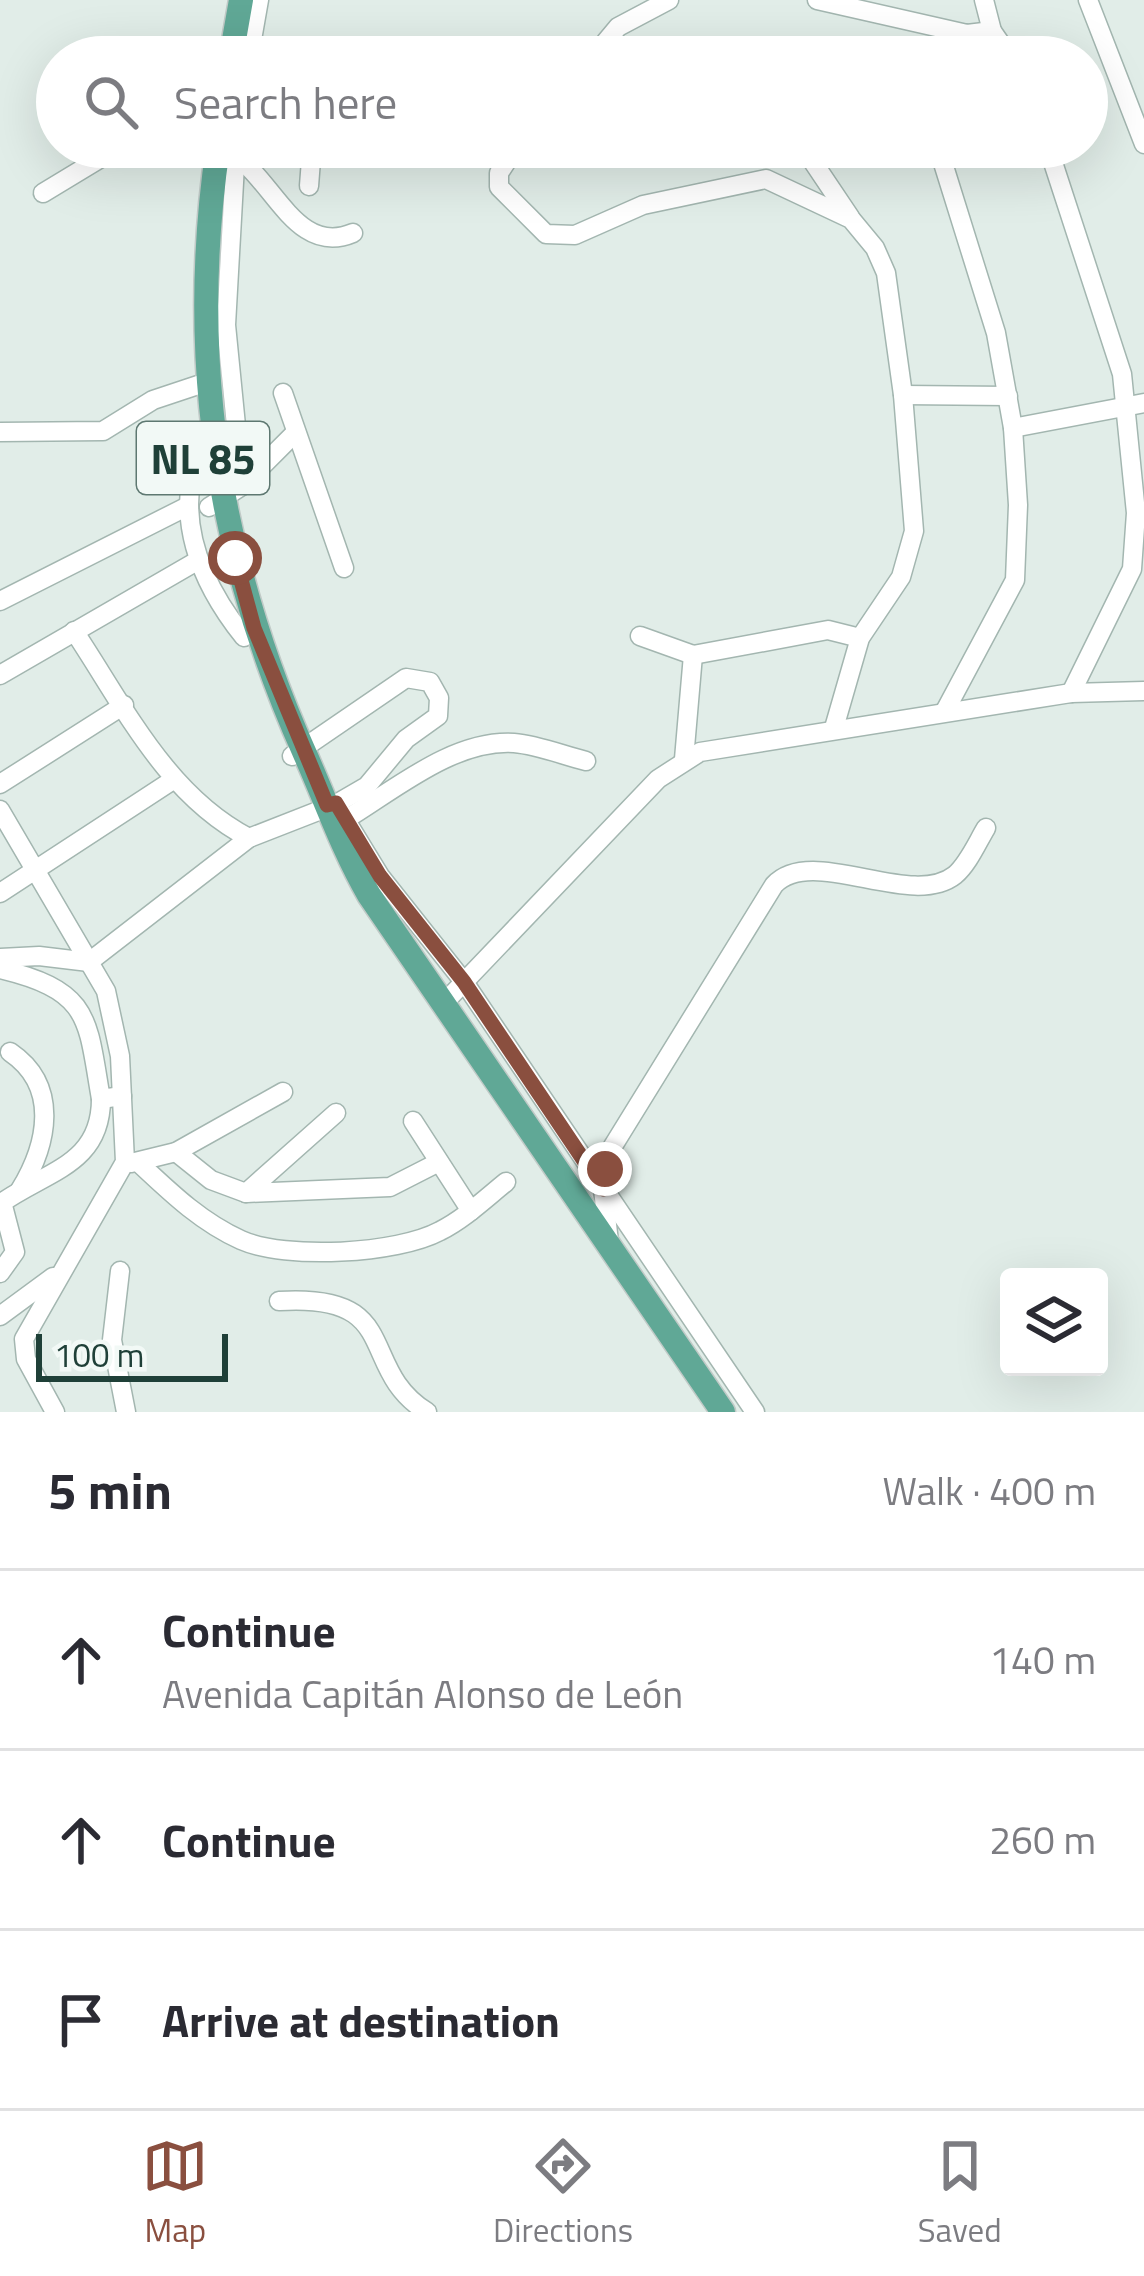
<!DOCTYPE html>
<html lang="en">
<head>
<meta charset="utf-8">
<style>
  :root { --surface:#fff; --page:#f2f2f3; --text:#2b2b33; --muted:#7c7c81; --line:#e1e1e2; --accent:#8a4f3f }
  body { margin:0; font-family:"Titillium Web",sans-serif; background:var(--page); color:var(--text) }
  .controls { position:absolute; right:36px; bottom:36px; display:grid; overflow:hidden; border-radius:12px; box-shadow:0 12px 48px #0002 }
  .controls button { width:108px; height:108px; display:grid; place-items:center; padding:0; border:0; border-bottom:3px solid var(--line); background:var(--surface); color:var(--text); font:60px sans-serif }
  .scale { position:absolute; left:36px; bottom:30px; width:192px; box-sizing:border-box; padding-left:12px; border:6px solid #1f4038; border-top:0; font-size:33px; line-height:42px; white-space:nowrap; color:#1f4038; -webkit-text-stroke:9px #f2f9f6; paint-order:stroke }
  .stop { position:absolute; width:36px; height:36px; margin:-27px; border:9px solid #8a4f3f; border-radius:50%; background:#fff }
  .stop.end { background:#8a4f3f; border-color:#fff; box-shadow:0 3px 12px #0008 }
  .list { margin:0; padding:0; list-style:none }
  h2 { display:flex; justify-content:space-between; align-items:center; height:156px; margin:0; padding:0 48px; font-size:51px }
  h2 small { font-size:39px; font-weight:400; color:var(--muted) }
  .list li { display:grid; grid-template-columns:78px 1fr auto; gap:36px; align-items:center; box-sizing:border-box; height:180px; padding:0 48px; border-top:3px solid var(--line) }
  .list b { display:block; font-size:45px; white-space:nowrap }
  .list p { margin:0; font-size:39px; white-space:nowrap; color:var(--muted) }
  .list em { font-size:39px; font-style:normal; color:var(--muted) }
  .icon { flex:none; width:66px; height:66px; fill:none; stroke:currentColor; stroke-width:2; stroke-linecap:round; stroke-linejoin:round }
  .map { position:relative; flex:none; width:1144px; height:1412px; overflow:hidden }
  .search { position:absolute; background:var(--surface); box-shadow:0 12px 48px #0002; left:36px; right:36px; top:36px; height:132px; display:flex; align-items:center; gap:30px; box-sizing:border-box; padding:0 42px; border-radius:66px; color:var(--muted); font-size:45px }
  .sheet { height:696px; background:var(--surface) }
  nav { display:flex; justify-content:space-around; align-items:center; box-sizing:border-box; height:168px; border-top:3px solid var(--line); background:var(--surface); font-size:33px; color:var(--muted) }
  nav a { display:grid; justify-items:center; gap:6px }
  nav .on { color:var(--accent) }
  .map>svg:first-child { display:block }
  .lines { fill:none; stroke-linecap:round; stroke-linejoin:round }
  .minor-casing { stroke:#a3b6b0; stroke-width:21 }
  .major-casing { stroke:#c0cac7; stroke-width:27 }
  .minor { stroke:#fff; stroke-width:18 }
  .major { stroke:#60a896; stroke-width:24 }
  .route { stroke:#8a4f3f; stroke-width:15 }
  .labels { text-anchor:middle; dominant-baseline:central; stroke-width:9; stroke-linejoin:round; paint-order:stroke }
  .shield { fill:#f2f9f6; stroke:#5e7871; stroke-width:3 }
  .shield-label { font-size:42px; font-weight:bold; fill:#1f4038 }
</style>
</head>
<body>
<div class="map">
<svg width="1144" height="1412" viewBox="0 0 1144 1412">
  <rect width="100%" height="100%" fill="#e1ede8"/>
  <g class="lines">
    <defs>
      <g id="minor">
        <polyline points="817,0 967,34 992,31"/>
        <polyline points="984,0 992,31 1010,57"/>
        <polyline points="1088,0 1144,144"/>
        <polyline points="249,57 259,0"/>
        <polyline points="593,57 618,27 669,0"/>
        <polyline points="905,57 967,34"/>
        <polyline points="236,147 226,325 242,486"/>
        <polyline points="516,147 499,173 499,187 546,234 575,235 643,205 766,179 851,219 875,248 886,273 903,395 914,531 901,577 860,638 834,728"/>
        <polyline points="803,147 850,217"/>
        <polyline points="938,147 996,333 1013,428 1018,505 1015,580 945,711"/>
        <polyline points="1048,147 1122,374 1136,513 1132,569 1071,693"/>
        <path d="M228,152C272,173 294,258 353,233"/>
        <polyline points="309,186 312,147"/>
        <polyline points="43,193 119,147"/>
        <polyline points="283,393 344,568"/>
        <polyline points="903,395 1008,396"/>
        <polyline points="1013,428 1144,403"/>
        <polyline points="0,432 103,431 153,400 207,382"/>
        <path d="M201,445C172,515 200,582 244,637"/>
        <polyline points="209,507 242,486 296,432"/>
        <polyline points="0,601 188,506"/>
        <path d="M74,631C124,706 166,795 249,838"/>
        <polyline points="640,636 693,655 828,630 860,638"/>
        <polyline points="0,675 197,561"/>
        <polyline points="292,756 406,678 430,682 439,698 438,716 406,739 367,786 336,804"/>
        <polyline points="684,759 693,655"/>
        <polyline points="0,784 124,705"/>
        <polyline points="0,810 106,991 120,1056 125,1162 24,1339 26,1359 55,1412"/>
        <path d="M338,824C390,794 451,739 514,743C538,745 562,755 586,761"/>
        <polyline points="0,893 173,780"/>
        <polyline points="0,958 39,956 89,962 249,838 336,804 380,876 464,982 755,1412"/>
        <path d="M0,969C92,991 87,1019 101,1099L122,1096"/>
        <polyline points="444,1003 658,779 700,752 1071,693 1144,691"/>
        <path d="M10,1052C60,1086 48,1144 20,1190"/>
        <polyline points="413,1121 471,1211"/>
        <polyline points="176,1152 211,1180 246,1193 390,1187 439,1162"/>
        <polyline points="131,1163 176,1152 283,1092"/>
        <path d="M139,1163C171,1193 201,1222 241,1240C286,1260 397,1254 440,1231C464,1219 485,1199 506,1182"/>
        <polyline points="246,1193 336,1113"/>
        <path d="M0,1204C46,1171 101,1165 101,1099"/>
        <path d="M609,1242L603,1189L613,1146L774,885C812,844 911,910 955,875C968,864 977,843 986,828"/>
        <polyline points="120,1271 112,1340 126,1412"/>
        <polyline points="0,1273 15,1252 2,1202"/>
        <path d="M279,1301C405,1293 356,1368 427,1412"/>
        <polyline points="0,1316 53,1277"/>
      </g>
      <g id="major">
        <polyline points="231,57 241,0"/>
        <path d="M218,147C187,357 218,560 305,754C326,801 343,850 369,895L723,1412"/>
      </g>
    </defs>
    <use href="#minor" class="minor-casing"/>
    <use href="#major" class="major-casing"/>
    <use href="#minor" class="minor"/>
    <use href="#major" class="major"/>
  </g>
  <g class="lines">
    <polyline class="route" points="235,558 254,628 327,805 336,803 380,876 464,982 603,1189 605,1169"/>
  </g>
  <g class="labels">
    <rect class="shield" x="137" y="422" width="132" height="72" rx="9"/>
    <g class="shield-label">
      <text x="203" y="458">NL 85</text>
    </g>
  </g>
</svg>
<div class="controls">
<button><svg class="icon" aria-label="layers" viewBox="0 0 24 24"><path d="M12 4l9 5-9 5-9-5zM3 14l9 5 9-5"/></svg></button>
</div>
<div class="scale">100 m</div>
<div class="stop" style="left:235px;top:558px"></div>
<div class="stop end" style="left:605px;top:1169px"></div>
<div class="search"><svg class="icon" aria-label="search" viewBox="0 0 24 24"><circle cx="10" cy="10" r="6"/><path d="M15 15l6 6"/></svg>Search here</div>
</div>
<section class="sheet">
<h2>5 min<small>Walk · 400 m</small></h2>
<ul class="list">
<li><svg class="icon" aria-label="ahead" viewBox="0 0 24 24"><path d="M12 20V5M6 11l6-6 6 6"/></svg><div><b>Continue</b><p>Avenida Capitán Alonso de León</p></div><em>140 m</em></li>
<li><svg class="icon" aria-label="ahead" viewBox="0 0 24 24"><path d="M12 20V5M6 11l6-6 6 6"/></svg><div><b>Continue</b></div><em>260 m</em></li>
<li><svg class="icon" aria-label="arrive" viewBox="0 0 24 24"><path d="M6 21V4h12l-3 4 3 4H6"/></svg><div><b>Arrive at destination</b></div></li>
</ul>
</section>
<nav>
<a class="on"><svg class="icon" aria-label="map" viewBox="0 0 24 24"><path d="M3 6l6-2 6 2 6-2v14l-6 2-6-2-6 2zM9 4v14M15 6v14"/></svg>Map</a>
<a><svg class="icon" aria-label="directions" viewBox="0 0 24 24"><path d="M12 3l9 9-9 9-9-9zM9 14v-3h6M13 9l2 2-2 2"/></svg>Directions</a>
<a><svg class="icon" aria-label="saved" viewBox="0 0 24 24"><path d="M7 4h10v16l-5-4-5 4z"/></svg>Saved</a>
</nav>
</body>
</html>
